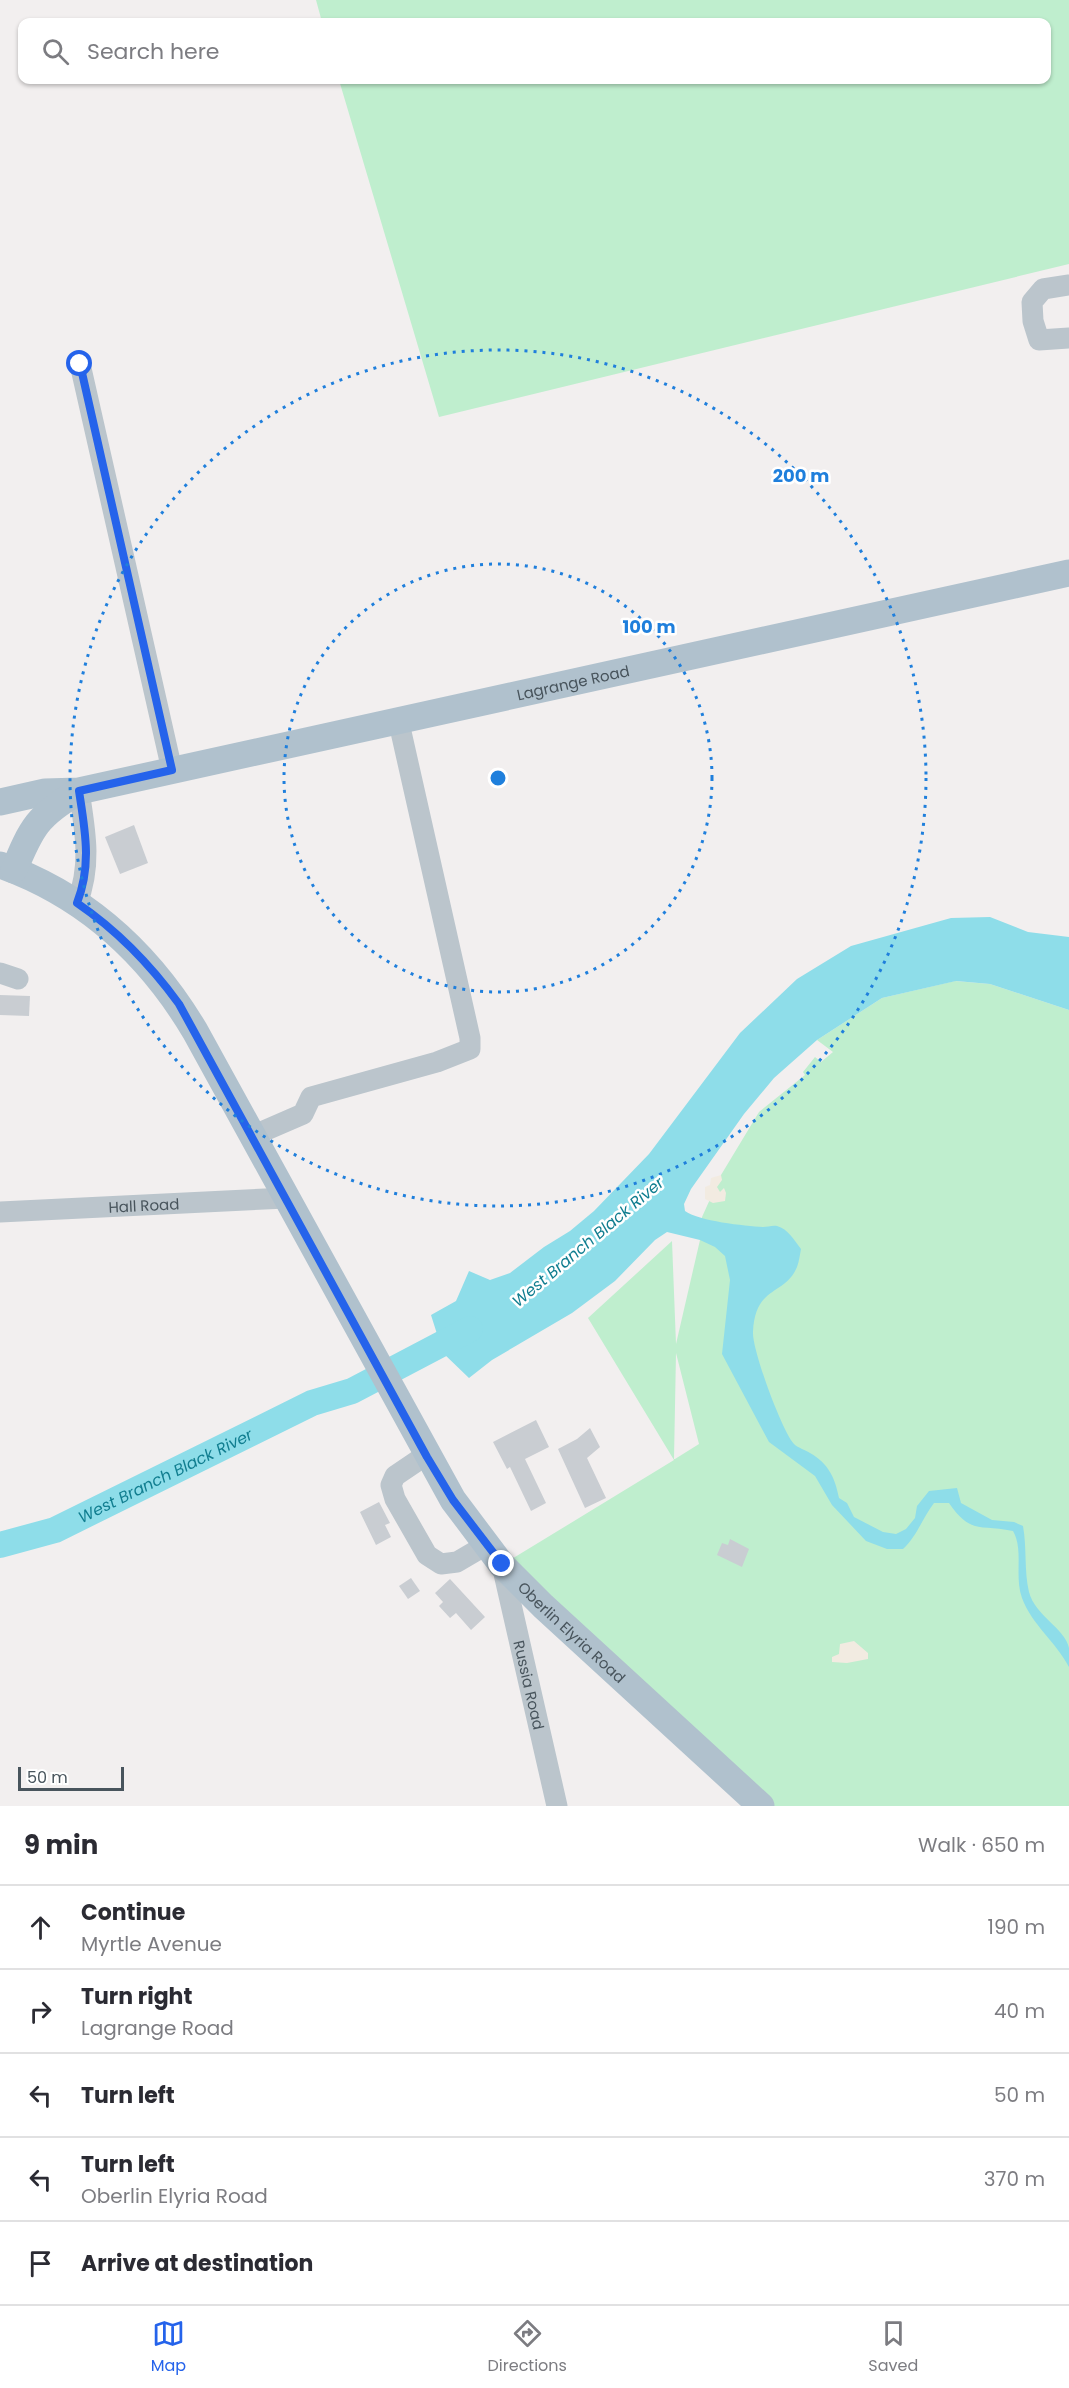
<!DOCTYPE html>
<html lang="en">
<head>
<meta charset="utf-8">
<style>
  :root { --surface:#fff; --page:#f2f2f3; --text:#2b2b33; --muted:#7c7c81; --line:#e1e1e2; --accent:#2563eb }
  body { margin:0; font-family:Poppins,sans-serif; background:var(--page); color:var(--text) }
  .scale { position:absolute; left:18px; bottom:15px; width:106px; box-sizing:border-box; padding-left:6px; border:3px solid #48545c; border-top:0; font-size:16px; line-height:21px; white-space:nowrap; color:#48545c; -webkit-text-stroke:4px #fff; paint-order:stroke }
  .stop { position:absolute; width:18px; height:18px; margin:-14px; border:4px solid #2563eb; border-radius:50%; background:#fff }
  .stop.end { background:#2563eb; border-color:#fff; box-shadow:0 2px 6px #0008 }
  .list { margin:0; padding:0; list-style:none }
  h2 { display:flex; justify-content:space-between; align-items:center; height:78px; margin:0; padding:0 24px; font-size:26px }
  h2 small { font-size:20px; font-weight:400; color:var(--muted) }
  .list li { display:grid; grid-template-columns:39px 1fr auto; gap:18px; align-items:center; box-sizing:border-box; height:84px; padding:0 24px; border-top:2px solid var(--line) }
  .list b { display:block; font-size:22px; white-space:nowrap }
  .list p { margin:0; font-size:20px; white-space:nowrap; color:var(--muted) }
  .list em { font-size:20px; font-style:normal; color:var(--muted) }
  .icon { flex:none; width:33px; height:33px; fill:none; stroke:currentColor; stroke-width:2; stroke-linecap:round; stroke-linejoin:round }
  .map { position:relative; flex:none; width:1069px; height:1806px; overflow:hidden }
  .search { position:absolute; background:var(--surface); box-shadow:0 2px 4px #0004; left:18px; right:18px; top:18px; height:66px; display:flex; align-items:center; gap:15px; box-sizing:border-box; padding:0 21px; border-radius:12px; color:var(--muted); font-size:22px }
  .sheet { height:498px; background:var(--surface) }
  nav { display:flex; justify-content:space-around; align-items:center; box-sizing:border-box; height:84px; border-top:2px solid var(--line); background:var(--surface); font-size:16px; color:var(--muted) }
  nav a { display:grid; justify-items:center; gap:3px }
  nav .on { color:var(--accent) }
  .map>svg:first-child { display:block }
  .green { fill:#bfeece; fill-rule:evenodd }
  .sand { fill:#f2ebe1 }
  .water { fill:#8edde9 }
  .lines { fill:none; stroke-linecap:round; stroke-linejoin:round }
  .river { stroke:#8edde9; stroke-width:26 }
  .building { fill:#c9cdd2 }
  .minor { stroke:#bbc5cc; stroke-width:21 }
  .major { stroke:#b0c1cd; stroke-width:27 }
  .route { stroke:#2563eb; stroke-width:8 }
  .ring { fill:none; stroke:#1f7fdc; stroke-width:3; stroke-dasharray:3 6 }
  .labels { text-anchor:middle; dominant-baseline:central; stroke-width:5; stroke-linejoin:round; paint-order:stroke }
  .street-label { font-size:15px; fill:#48545c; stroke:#fff }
  .water-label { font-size:16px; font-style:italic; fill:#117e90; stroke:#fff }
  .centre { fill:#1f7fdc; stroke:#fff; stroke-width:3 }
  .ring-label { font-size:18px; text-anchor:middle; font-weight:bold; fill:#1f7fdc; stroke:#fff; stroke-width:5; stroke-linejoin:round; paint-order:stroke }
</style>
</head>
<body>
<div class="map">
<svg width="1069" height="1806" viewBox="0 0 1069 1806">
  <rect width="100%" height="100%" fill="#f2efef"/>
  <g class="green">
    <polygon points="316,0 1069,0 1069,264 439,417 339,80 1046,80 1046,22 322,22"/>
    <path d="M955,981L990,984L1069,1010V1806H761L502,1565L674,1460L588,1318L672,1241L676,1344L700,1240L702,1217L721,1175L759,1112L805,1075L803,1072L815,1057L821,1062L833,1052L817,1040L882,998ZM676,1353L699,1444L675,1459H674Z"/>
  </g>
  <g class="sand">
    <polygon points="721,1175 722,1180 717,1187 720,1192 724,1188 726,1193 725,1201 713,1203 705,1199 705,1187 710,1185 711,1178"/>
    <polygon points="854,1641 868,1653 868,1659 847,1663 832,1662 832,1657 839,1654 840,1644"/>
  </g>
  <path class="water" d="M990,917L1028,932L1069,937V1010L990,984L956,981L882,998L817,1040L774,1078L744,1114L691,1189L684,1204L685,1211C698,1221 745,1226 763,1227C767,1227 773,1225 777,1226C788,1229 794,1240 801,1249C800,1254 799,1262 797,1267C785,1296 755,1285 753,1332C752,1350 782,1431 794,1444C798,1448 806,1450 810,1453C829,1464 835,1478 839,1498L847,1503L854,1517L883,1532L896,1534L906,1529L915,1518L917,1506L929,1491L957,1488L961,1503L992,1520L1014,1522L1023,1526C1027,1548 1024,1571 1029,1592C1035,1616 1065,1628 1069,1648C1069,1654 1069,1661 1069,1667C1056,1642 1032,1625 1022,1598C1014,1576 1024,1550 1013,1531C980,1524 971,1535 949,1503H934C922,1519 917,1536 903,1549H887L866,1541L832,1505L815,1476L769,1442L722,1354L730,1280L725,1256L715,1247L700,1240L667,1232L655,1240L615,1281L572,1313L492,1360L469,1378L443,1353L431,1315L456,1301L469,1271L490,1280L510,1273L544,1247L570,1231L594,1211L649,1154L740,1033L797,979L851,946L951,918Z"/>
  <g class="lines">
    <path class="river" id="s1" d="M0,1545L55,1530L312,1403L352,1391L470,1329"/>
  </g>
  <g class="building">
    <polygon points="134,825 148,863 120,874 105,837"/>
    <polygon points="0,995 30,996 29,1016 0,1015"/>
    <polygon points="536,1420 549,1447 525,1459 546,1503 531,1511 510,1467 507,1469 493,1442"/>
    <polygon points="590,1428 600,1447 587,1458 606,1498 585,1508 558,1449 577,1439"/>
    <polygon points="379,1502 390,1523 385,1525 391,1537 376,1545 360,1512"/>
    <polygon points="730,1539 749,1549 742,1567 717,1555 722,1543 728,1545"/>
    <polygon points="411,1578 420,1591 408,1599 399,1586"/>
    <polygon points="450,1579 485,1617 471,1630 456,1613 450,1618 439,1606 443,1602 435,1593"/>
  </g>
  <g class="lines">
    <g class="minor">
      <polyline points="1069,285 1043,289 1032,302 1033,321 1039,340 1069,338"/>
      <polyline points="80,364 172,770"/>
      <path d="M77,903C92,865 85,830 79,791"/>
      <polyline points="0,973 18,979"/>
      <polyline points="252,1136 303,1114 311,1097 437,1062 470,1049 470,1038 399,723"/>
      <path id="s2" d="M0,1212L286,1198"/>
      <polyline points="426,1455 395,1476 391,1485 395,1499 427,1555 441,1564 457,1562 486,1545"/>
      <path id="s3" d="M502,1565L557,1806"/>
    </g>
    <g class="major">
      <path id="s4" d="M0,802L45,792L79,791L1069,573"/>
      <path id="s5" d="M0,865C85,895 149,954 195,1031L453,1500L502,1565L543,1606L761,1806"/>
      <path d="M14,870C31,828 38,815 78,792"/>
    </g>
  </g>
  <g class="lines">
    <path class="route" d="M80,364L172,770L79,791C85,830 92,865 77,903C118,931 150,964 179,1004L427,1457L453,1500L502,1564"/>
  </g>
  <g class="ring">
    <circle cx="498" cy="778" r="214"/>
    <circle cx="498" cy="778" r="428"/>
  </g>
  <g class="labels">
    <g class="street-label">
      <text stroke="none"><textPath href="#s4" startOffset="586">Lagrange Road</textPath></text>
      <text stroke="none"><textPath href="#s2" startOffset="144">Hall Road</textPath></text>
      <text stroke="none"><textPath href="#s5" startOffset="975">Oberlin Elyria Road</textPath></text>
      <text stroke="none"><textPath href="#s3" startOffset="123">Russia Road</textPath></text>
    </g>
    <g class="water-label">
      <text transform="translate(588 1242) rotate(-40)">West Branch Black River</text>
      <text stroke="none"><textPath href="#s1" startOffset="180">West Branch Black River</textPath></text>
    </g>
  </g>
  <circle cx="498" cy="778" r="9" class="centre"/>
  <g class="ring-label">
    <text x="801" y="482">200 m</text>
    <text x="649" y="633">100 m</text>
  </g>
</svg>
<div class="scale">50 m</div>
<div class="stop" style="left:80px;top:364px"></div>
<div class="stop end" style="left:502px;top:1564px"></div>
<div class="search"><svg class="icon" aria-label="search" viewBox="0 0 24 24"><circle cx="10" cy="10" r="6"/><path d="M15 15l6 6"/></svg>Search here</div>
</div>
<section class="sheet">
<h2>9 min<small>Walk · 650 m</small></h2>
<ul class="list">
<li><svg class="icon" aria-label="ahead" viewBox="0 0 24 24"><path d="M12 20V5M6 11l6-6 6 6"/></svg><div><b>Continue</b><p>Myrtle Avenue</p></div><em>190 m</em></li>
<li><svg class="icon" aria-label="right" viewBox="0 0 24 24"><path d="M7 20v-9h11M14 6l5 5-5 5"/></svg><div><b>Turn right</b><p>Lagrange Road</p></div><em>40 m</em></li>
<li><svg class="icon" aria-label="left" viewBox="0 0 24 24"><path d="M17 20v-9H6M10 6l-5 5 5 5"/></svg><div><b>Turn left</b></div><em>50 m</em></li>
<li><svg class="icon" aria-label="left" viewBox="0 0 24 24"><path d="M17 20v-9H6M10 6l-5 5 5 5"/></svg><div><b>Turn left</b><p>Oberlin Elyria Road</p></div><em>370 m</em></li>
<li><svg class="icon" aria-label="arrive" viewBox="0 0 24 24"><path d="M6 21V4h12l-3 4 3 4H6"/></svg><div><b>Arrive at destination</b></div></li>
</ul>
</section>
<nav>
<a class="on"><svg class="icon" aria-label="map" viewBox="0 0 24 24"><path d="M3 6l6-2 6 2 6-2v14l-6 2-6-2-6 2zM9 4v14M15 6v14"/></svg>Map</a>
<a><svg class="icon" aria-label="directions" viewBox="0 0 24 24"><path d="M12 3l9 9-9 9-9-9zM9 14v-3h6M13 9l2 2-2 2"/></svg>Directions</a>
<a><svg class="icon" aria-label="saved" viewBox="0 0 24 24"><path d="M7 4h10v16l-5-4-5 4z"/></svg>Saved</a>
</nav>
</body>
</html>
